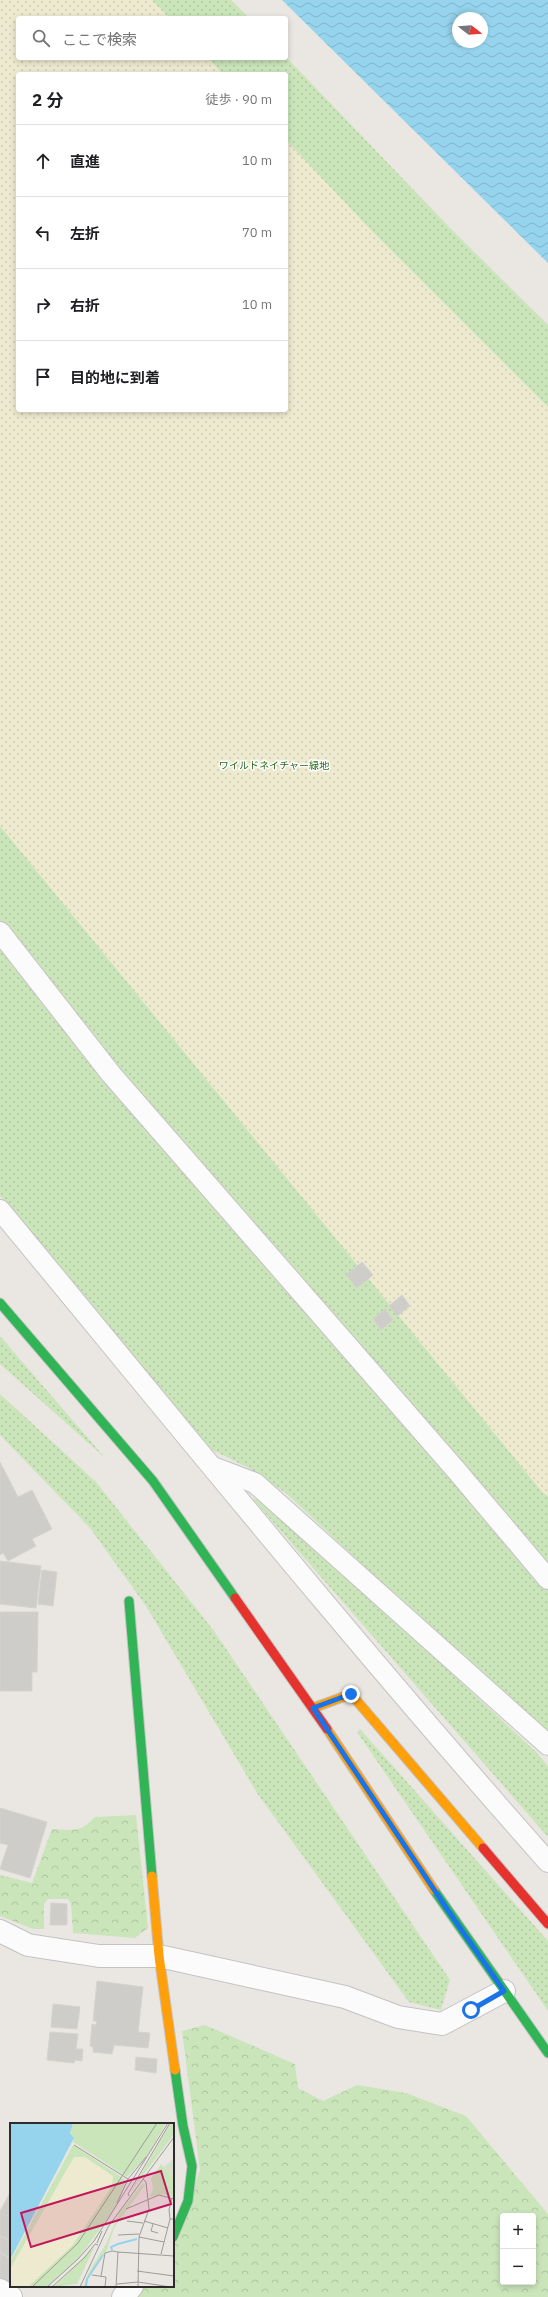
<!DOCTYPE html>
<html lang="ja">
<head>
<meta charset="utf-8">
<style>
  :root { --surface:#fff; --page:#f6f6f6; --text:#202124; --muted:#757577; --line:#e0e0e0 }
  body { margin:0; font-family:"IBM Plex Sans","Noto Sans JP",sans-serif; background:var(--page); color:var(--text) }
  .controls { position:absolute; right:12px; bottom:12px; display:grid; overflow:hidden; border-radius:4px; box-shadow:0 2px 6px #0003 }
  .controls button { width:36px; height:36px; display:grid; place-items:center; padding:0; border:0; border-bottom:1px solid var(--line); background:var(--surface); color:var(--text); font:20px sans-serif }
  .compass { position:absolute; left:452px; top:12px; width:36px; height:36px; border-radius:50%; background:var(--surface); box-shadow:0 2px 6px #0003; rotate:107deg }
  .stop { position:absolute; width:12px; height:12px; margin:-9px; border:3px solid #1a73e8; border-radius:50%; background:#fff }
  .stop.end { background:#1a73e8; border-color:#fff; box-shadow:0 1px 4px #0008 }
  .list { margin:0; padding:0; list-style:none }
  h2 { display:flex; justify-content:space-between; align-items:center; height:52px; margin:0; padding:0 16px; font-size:17px }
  h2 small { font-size:13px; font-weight:400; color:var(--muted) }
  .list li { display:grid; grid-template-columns:26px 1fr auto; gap:12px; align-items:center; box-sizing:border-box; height:72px; padding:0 16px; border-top:1px solid var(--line) }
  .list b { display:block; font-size:15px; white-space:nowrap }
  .list em { font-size:13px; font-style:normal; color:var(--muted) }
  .icon { flex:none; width:22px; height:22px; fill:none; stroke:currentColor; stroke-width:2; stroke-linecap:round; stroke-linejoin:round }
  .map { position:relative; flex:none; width:548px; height:2297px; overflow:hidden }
  .search { position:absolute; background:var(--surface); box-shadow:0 2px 6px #0003; left:16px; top:16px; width:272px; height:44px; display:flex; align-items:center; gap:10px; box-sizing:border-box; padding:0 14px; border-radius:4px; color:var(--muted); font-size:15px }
  .panel { position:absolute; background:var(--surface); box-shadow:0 2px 6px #0003; left:16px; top:72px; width:272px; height:340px; border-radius:4px }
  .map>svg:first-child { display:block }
  .grass { fill:url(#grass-dots); fill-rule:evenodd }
  .forest { fill:url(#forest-crowns); fill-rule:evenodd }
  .sand { fill:url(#sand-dots) }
  .water { fill:url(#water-waves); fill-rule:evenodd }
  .building { fill:#cfcdc9; stroke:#d5d3ce }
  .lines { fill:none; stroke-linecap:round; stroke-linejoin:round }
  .lane-casing { stroke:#c4c3c3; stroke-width:22 }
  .street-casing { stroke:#c4c3c3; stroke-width:24 }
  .fast-casing { stroke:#c4c3c3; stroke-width:11 }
  .slow-casing { stroke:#c4c3c3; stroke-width:11 }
  .jam-casing { stroke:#c4c3c3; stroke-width:11 }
  .lane { stroke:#fcfbfb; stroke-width:20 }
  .street { stroke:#fcfbfb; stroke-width:22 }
  .fast { stroke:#30b455; stroke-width:9 }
  .slow { stroke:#ff9f0a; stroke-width:9 }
  .jam { stroke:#e5322d; stroke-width:9 }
  .route { stroke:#1a73e8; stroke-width:5 }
  .labels { text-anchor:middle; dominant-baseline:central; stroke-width:3; stroke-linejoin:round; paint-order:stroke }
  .park-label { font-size:10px; fill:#296b1a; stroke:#fff }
  .inset-river { fill:none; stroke:#96d3ec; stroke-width:2 }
  .inset-road { fill:none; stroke:#9e9c99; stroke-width:1 }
  .view { fill:#c2185b; fill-opacity:0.15; stroke:#c2185b; stroke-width:2 }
  .inset-edge { fill:none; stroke:#2c2c2c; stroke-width:2 }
</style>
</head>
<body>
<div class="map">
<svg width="548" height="2297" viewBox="0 0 548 2297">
  <defs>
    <pattern id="grass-dots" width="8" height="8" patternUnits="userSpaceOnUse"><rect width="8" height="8" fill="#cbe5bb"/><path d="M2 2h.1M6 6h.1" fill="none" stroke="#aec5a1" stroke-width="1.8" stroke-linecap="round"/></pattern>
    <pattern id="forest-crowns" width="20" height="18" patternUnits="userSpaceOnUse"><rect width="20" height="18" fill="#cbe5bb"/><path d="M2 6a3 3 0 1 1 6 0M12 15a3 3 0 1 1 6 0" fill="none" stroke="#aec5a1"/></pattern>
    <pattern id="sand-dots" width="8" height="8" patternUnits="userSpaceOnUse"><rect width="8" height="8" fill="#eeead0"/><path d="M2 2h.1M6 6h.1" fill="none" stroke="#ccc9b3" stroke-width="1.8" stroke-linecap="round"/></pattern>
    <pattern id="water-waves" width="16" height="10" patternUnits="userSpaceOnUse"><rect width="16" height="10" fill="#96d3ec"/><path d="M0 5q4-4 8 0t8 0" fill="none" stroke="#81b5cb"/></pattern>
  </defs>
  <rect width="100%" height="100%" fill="#eae7e2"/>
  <g class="grass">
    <path d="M0,0H231L249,18H18V58L286,57L452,230L548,325V1734L540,1732L287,1494L249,1468L202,1445L0,1196ZM18,74H286V410H18Z"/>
    <polygon points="0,1336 105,1458 0,1364"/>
    <polygon points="0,1394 96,1482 214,1631 450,1980 441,2010 409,2002 257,1793 146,1606 90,1528 0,1435"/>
    <polygon points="264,1498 536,1752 548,1766 548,1837 253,1499"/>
    <polygon points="360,1729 548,1941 548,2011 357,1732"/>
  </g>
  <g class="forest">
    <path d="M136,1815L148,1928L135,1938L73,1933L71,1904L68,1899H48L44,1904V1929H33L0,1916V1875L32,1883L52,1829C72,1830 81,1833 95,1817Z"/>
    <path d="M205,2025L295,2064L298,2088L323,2101L357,2085L406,2093L466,2116L548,2214V2297H134L143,2286H173V2248L200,2170L182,2031ZM503,2216H533V2282H503Z"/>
  </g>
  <polygon class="sand" points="0,0 152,0 170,18 18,18 18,58 208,58 223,74 18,74 18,410 286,410 286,140 371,230 548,407 548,1496 543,1493 0,826"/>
  <path class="water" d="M282,0H548V263ZM458,18H482V42H458Z"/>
  <g class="building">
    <polygon points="362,1262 373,1275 357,1288 346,1275"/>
    <polygon points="402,1295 410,1306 397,1316 389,1306"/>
    <polygon points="385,1309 393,1320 381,1330 373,1319"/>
    <polygon points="0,1462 18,1497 32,1490 52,1529 32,1539 36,1546 8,1561 3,1553 0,1555"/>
    <polygon points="0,1561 41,1566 36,1608 0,1604"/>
    <polygon points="42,1570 57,1572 53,1606 38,1604"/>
    <polygon points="0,1612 38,1612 37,1672 32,1672 32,1691 0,1691"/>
    <polygon points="0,1808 47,1822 30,1878 0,1869 8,1845 0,1843"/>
    <polygon points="51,1903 67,1904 67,1925 50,1925"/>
    <polygon points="97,1981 143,1987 138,2032 150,2033 148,2048 114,2045 112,2054 93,2052 93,2047 90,2046 92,2024 96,2025 97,2021 93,2021"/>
    <polygon points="53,2004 80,2007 77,2029 51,2027"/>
    <polygon points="50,2032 78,2034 76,2049 83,2049 82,2061 75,2060 74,2063 47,2060"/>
    <polygon points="136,2057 157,2059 156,2073 135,2070"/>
    <polygon points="11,2191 11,2241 0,2235 0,2211"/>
    <polygon points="0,2236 11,2242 11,2258 0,2252"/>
    <polygon points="0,2253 11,2259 11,2284 0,2278"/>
  </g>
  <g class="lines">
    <defs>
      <g id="lane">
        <polyline points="0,932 111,1074 456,1470 548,1579"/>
        <path d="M0,1210C181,1429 359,1649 548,1862"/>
        <polyline points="213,1467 255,1483 548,1745"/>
      </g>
      <g id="street">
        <polyline points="0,1931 28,1945 99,1956 159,1956 345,1997 398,2017 442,2024 504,1991"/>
        <polyline points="0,2290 11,2297"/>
        <polyline points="123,2297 132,2286"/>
      </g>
      <g id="fast">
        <polyline points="0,1303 153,1481 235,1598"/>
        <polyline points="129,1601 152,1876"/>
        <polyline points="434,1890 548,2053"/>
        <polyline points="173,2237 188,2201 192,2166 183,2126 175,2070"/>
      </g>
      <g id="slow">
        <polyline points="313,1708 351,1694 483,1848"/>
        <polyline points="327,1729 434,1890"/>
        <polyline points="152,1876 159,1956 175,2070"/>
      </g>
      <g id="jam">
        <polyline points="235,1598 327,1729"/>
        <polyline points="483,1848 548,1924"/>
      </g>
    </defs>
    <use href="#lane" class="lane-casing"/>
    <use href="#street" class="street-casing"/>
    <use href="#fast" class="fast-casing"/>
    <use href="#slow" class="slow-casing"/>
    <use href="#jam" class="jam-casing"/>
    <use href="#lane" class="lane"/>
    <use href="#street" class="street"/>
    <use href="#fast" class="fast"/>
    <use href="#slow" class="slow"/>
    <use href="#jam" class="jam"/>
  </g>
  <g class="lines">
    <polyline class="route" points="351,1694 313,1708 447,1909 504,1991 471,2010"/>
  </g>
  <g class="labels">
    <g class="park-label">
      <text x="274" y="765">ワイルドネイチャー緑地</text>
    </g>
  </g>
  <g transform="translate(10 2123)">
    <rect width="164" height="164" fill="#eae7e2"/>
    <path d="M63,0H156L137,33L117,54L63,19L64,16L60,8ZM161,0H164V11L120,70ZM63,22L116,57L105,85L68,136L36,164H0V139ZM133,60L135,62L104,105L96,129L77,156L75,164L74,161L80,147L96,121L109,90ZM85,123L67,161L44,164Z" fill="#cbe5bb"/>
    <path d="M151,41L164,55V75L154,71L140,74L143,65L141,56Z" fill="#cbe5bb"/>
    <path d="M64,34H75L103,53L102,63L62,123L18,164H0V146Z" fill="#eeead0"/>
    <path d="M164,35V55L154,44Z" fill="#d6dfca"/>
    <path d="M0,0H63L60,10L64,15L0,137Z" fill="#96d3ec"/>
    <path class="inset-river" d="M102,127L101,124L108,121L127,116M76,164L77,156L93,132"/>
    <path class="inset-road" d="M64,22L118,56L136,34M119,73L118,71L160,0M107,80L118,56M116,86L149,72L164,76M160,96L159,87L162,75M117,98L133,100M134,98L158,105M143,101L141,108L148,110M108,112L129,111M129,114L154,119M87,120L92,108M151,131L160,96H164M127,148L164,153M82,152L96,154L95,164M91,153L95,130L102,128L108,129M107,161L128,159L161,164M22,164L68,120L147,0M37,164L68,136L84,118L158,0M42,164L75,134L85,121L88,122M70,164L98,104L164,14M106,164L108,129L164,133M128,164L129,114L139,86L136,59L133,56"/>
    <path class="view" d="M151,48L161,81L21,124L11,90Z"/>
    <rect width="164" height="164" class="inset-edge"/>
  </g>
</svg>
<div class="controls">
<button>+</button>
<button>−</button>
</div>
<svg class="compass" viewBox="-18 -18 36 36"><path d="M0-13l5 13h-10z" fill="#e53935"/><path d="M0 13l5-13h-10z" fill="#757577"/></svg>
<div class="stop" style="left:471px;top:2010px"></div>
<div class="stop end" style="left:351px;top:1694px"></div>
<div class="search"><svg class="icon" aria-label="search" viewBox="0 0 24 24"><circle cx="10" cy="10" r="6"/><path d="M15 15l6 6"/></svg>ここで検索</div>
<section class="panel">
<h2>2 分<small>徒歩 · 90 m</small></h2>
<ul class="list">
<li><svg class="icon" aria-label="ahead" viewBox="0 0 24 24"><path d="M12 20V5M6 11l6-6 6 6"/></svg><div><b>直進</b></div><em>10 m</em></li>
<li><svg class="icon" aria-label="left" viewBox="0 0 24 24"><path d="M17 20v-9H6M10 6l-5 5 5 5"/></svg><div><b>左折</b></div><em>70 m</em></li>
<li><svg class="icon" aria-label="right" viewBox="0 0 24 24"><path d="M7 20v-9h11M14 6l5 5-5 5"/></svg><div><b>右折</b></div><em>10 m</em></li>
<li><svg class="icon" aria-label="arrive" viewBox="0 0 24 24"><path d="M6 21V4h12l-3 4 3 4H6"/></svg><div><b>目的地に到着</b></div></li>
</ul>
</section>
</div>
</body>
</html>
